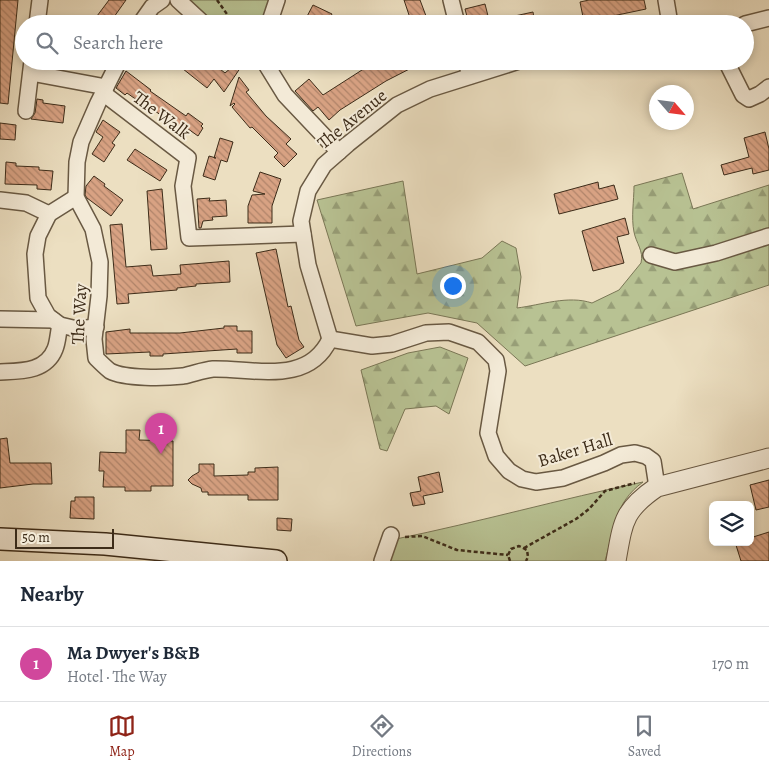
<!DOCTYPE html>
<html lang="en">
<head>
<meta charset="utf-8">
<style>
  :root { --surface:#fff; --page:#f2f2f3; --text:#1f2937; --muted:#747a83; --line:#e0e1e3; --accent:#8f2418 }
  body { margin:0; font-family:Alegreya,serif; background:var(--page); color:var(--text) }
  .controls { position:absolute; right:15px; bottom:15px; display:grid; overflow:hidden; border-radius:8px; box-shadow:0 2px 8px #0003 }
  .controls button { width:45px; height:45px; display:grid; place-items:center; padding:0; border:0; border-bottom:1px solid var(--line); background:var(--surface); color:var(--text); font:25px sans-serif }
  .compass { position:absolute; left:649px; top:85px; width:45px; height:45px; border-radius:50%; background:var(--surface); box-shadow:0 2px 8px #0003; rotate:118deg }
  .scale { position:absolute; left:15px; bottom:12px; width:99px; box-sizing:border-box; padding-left:5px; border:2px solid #3d2c19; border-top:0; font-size:14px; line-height:18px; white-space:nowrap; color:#3d2c19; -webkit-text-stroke:4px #f3ead7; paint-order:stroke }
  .you { position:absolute; left:452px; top:285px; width:18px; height:18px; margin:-12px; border:4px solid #fff; border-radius:50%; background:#1a73e8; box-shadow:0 0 0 8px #1a73e833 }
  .badge { display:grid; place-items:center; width:32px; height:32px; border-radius:50%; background:var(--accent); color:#fff; font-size:16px; font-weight:700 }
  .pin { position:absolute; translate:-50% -41px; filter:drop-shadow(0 1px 2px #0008) }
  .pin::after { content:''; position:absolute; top:26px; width:18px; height:15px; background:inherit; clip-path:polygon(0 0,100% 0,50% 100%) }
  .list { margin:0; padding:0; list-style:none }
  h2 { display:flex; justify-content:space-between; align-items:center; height:65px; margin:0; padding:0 20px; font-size:21px }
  h2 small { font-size:16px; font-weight:400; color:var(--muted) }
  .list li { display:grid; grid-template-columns:32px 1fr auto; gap:15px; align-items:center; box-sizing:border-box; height:75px; padding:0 20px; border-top:1px solid var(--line) }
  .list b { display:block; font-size:19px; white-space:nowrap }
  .list p { margin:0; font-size:16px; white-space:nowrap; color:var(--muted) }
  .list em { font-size:16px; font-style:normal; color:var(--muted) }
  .icon { flex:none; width:28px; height:28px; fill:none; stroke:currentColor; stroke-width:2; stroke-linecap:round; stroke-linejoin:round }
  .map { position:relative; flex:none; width:769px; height:561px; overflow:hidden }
  .search { position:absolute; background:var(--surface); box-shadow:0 2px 8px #0003; left:15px; right:15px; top:15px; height:55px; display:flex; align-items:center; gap:12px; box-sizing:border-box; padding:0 18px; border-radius:28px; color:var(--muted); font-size:19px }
  .sheet { height:140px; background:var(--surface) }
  nav { display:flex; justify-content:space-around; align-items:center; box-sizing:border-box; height:70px; border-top:1px solid var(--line); background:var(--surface); font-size:14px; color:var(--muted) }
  nav a { display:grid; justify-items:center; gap:2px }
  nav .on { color:var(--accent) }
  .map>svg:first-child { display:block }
  .grass { fill:#b8c293; stroke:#7a7756 }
  .forest { fill:url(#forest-firs); stroke:#7a7756 }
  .building { fill:url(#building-back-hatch); stroke:#3d2c19 }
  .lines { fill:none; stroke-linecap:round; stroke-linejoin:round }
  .minor-casing { stroke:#695943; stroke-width:18 }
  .tertiary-casing { stroke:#695943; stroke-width:21 }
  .secondary-casing { stroke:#3d2c19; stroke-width:24 }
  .path { stroke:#3d2c19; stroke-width:2.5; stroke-dasharray:4 2.5; stroke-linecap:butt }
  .minor { stroke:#f3ead7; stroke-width:15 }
  .tertiary { stroke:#f3ead7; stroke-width:19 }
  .secondary { stroke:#f3ead7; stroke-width:21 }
  .labels { text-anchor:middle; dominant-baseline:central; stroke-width:4; stroke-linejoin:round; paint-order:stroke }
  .street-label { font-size:18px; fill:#3d2c19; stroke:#f3ead7 }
</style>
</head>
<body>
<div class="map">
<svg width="769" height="561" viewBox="0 0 769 561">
  <defs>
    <pattern id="forest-firs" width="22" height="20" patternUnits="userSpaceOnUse" patternTransform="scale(1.25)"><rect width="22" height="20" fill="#b8c293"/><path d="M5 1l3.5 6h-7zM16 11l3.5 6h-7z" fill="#979e77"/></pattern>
    <pattern id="building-back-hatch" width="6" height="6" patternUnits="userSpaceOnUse" patternTransform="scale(1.25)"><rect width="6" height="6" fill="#d8a283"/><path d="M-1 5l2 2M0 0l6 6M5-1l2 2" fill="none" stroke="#b0846a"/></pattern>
  </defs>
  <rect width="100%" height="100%" fill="#ecdfc1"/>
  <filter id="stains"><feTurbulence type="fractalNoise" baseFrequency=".004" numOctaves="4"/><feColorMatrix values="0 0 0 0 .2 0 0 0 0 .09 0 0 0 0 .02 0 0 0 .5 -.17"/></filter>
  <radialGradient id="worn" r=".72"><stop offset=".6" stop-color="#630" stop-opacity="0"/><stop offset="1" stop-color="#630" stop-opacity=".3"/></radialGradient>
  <g class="grass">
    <polygon points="188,0 271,0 260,24 211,24"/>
    <path d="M643,482C614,503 614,530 605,561H388L396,539C479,522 561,499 643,482Z"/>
  </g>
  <g class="forest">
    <path d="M682,173L693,209L769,185V285L525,366L477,323L428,313L356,326L317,200L403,181L417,274L482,258L502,241L516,248L521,277L517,308C541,305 568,295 592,303L619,290L641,263C644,251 636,243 634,232C631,217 634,201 634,186Z"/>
    <polygon points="440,347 468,358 449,414 436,406 405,409 387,451 380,449 361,370 408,353"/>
  </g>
  <g class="building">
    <polygon points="0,0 18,0 8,104 0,103"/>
    <polygon points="109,0 126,0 109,24 91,24"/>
    <polygon points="404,0 420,0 429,24 412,24"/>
    <polygon points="589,0 644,0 646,9 584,22 580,2"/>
    <polygon points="485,4 490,24 469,24 465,9"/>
    <polygon points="313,5 332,14 327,24 303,24"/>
    <polygon points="533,12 535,24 501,24 501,19"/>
    <polygon points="173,61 210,61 225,73 239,61 245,61 224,92 214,79 207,88"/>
    <polygon points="376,61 425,61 386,81 340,110 329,120 318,107 313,111 295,91 309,79 323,95"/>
    <polygon points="126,71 151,90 150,91 186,116 188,113 203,124 201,126 203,128 198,136 181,124 178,127 142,102 141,103 127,93 125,95 116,88"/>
    <polygon points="239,77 249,90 246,92 266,116 291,139 286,144 297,154 284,167 274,157 278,153 252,127 250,128 232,107 235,104 234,103 230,106"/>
    <polygon points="37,99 43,100 43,103 65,106 63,123 31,119 35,113"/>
    <polygon points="103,120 120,132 112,143 115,145 104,162 92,154 103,137 96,132"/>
    <polygon points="0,123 16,125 15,140 0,139"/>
    <polygon points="765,132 769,149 769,170 753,174 752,168 724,175 721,165 749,157 744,138"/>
    <polygon points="220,138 233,142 227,162 221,160 215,180 203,176 209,156 216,158 214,158"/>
    <polygon points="135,149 167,170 160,181 127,160"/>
    <polygon points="6,162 16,163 16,166 39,167 39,170 53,171 51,190 37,189 37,185 5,184"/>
    <polygon points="260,172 281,179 272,206 272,223 248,223 248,206 252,195 265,194 253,191"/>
    <polygon points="94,176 105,184 104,186 123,200 111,216 87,198 85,195 86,186"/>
    <polygon points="598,182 599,189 614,185 618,199 559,214 554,194"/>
    <polygon points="162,189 167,249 151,250 147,191"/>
    <polygon points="210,198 209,201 226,200 227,216 212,217 213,220 203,221 201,228 199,228 197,199"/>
    <polygon points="625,218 629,234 617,237 624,263 593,271 582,231"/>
    <polygon points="122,224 126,267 151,265 153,276 181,274 180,265 229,261 230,282 196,284 196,286 177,288 177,290 128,294 129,303 117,304 110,225"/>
    <polygon points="276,249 288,307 291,306 299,340 304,347 286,358 277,345 256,253"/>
    <polygon points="224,326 237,326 237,331 252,331 252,353 237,353 237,349 163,354 163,356 150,356 150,352 106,354 106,332 130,329 130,333 180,333 224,328"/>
    <polygon points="126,430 140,430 139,440 173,441 173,486 151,486 151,491 125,491 125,487 103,487 104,471 99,471 100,452 126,453"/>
    <polygon points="7,438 10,463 51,463 52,484 33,484 0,488 0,439"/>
    <polygon points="199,464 214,464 214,476 248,475 248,472 255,472 255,468 278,467 278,500 248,500 248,495 208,495 208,492 202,492 201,488 192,484 188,480 192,476 199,472"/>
    <polygon points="439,472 443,492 423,496 425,504 413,506 410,493 421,491 418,477"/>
    <polygon points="769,480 769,507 756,510 750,485"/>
    <polygon points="75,497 94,497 94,519 70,518 71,501 75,501"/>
    <polygon points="277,518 292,519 291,531 277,530"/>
    <polygon points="769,532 769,561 741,561 735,542 750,542 750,538"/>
  </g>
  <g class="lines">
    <defs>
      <g id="minor">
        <polyline points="178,0 204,24"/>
        <polyline points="451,0 457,24"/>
        <polyline points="666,0 670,24"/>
        <polyline points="37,24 40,0"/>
        <polyline points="140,24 152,7 162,0"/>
        <polyline points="269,24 277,0"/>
        <polyline points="745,24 769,18"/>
        <path d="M119,61L98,103L81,142L77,162L76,197L93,229L100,262L99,296L94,339L96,358C100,362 105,367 110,371C125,379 165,378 183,376C193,374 203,370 213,369C254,368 308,386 330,339"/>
        <polyline points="264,61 285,95 339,152"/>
        <polyline points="466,61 470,76"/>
        <polyline points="726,61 743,95 749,99 760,94 769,87"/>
        <polyline points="31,73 106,87"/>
        <polyline points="103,93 188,158 183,186 189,238 303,234"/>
        <polyline points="26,111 32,61"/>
        <polyline points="76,197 49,214 38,236 35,254 38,298 48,316 60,325 77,329 96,327"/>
        <polyline points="0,200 26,203 49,214"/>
        <polyline points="651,255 675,262 716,253 769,236"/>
        <polyline points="0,319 53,320"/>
        <polyline points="330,339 372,346 392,344 426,333 449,332 478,342 496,360 498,371 488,433 496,456 509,471 522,479 536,482 563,478 604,463 621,455 635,453 646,456 653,461 657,487"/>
        <polyline points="330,339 308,265 301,221 308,191 324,165 348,144 397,105 430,89 519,61"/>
        <path d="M0,372C21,371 46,372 55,349C58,342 58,333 60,325"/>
        <polyline points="382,561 391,535"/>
      </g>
      <path id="tertiary" d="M616,561C623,522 623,510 657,487L769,458"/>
      <polyline id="secondary" points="0,539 105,544 276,561"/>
    </defs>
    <use href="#minor" class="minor-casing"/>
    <use href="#tertiary" class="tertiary-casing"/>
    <use href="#secondary" class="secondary-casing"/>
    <g class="path">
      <polyline points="217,0 234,24"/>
      <polyline points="405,537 422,536 457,550 508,555"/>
      <polyline points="524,548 576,519 589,509 605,491 635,483"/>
      <polyline points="510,561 508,555 511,549 519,546 527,550 528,557 526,561"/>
    </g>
    <use href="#minor" class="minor"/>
    <use href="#tertiary" class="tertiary"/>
    <use href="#secondary" class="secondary"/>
  </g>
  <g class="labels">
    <g class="street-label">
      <text transform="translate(162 115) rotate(37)">The Walk</text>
      <text transform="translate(352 119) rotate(-39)">The Avenue</text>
      <text transform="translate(79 314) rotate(-87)">The Way</text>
      <text transform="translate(575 450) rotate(-17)">Baker Hall</text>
    </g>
  </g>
  <rect width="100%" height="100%" filter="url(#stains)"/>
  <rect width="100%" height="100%" fill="url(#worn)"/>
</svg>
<div class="controls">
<button><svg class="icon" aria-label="layers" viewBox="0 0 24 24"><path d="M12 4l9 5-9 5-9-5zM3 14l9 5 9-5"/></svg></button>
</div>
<svg class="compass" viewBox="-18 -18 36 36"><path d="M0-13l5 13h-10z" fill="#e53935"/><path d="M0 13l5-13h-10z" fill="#747a83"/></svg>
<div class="scale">50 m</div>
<div class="you"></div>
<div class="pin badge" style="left:161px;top:454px;background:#d1479c">1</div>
<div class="search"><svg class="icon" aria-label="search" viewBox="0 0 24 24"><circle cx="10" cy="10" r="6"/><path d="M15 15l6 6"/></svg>Search here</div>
</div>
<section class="sheet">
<h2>Nearby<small></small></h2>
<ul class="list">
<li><span class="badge" style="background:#d1479c">1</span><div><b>Ma Dwyer's B&amp;B</b><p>Hotel · The Way</p></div><em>170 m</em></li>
</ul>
</section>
<nav>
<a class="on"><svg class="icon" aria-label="map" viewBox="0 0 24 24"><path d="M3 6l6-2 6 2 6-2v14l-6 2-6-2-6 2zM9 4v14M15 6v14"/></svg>Map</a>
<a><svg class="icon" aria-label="directions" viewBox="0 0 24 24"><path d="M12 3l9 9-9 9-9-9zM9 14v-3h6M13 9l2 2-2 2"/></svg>Directions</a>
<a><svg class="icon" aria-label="saved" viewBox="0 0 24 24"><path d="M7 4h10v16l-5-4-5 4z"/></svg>Saved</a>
</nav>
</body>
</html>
